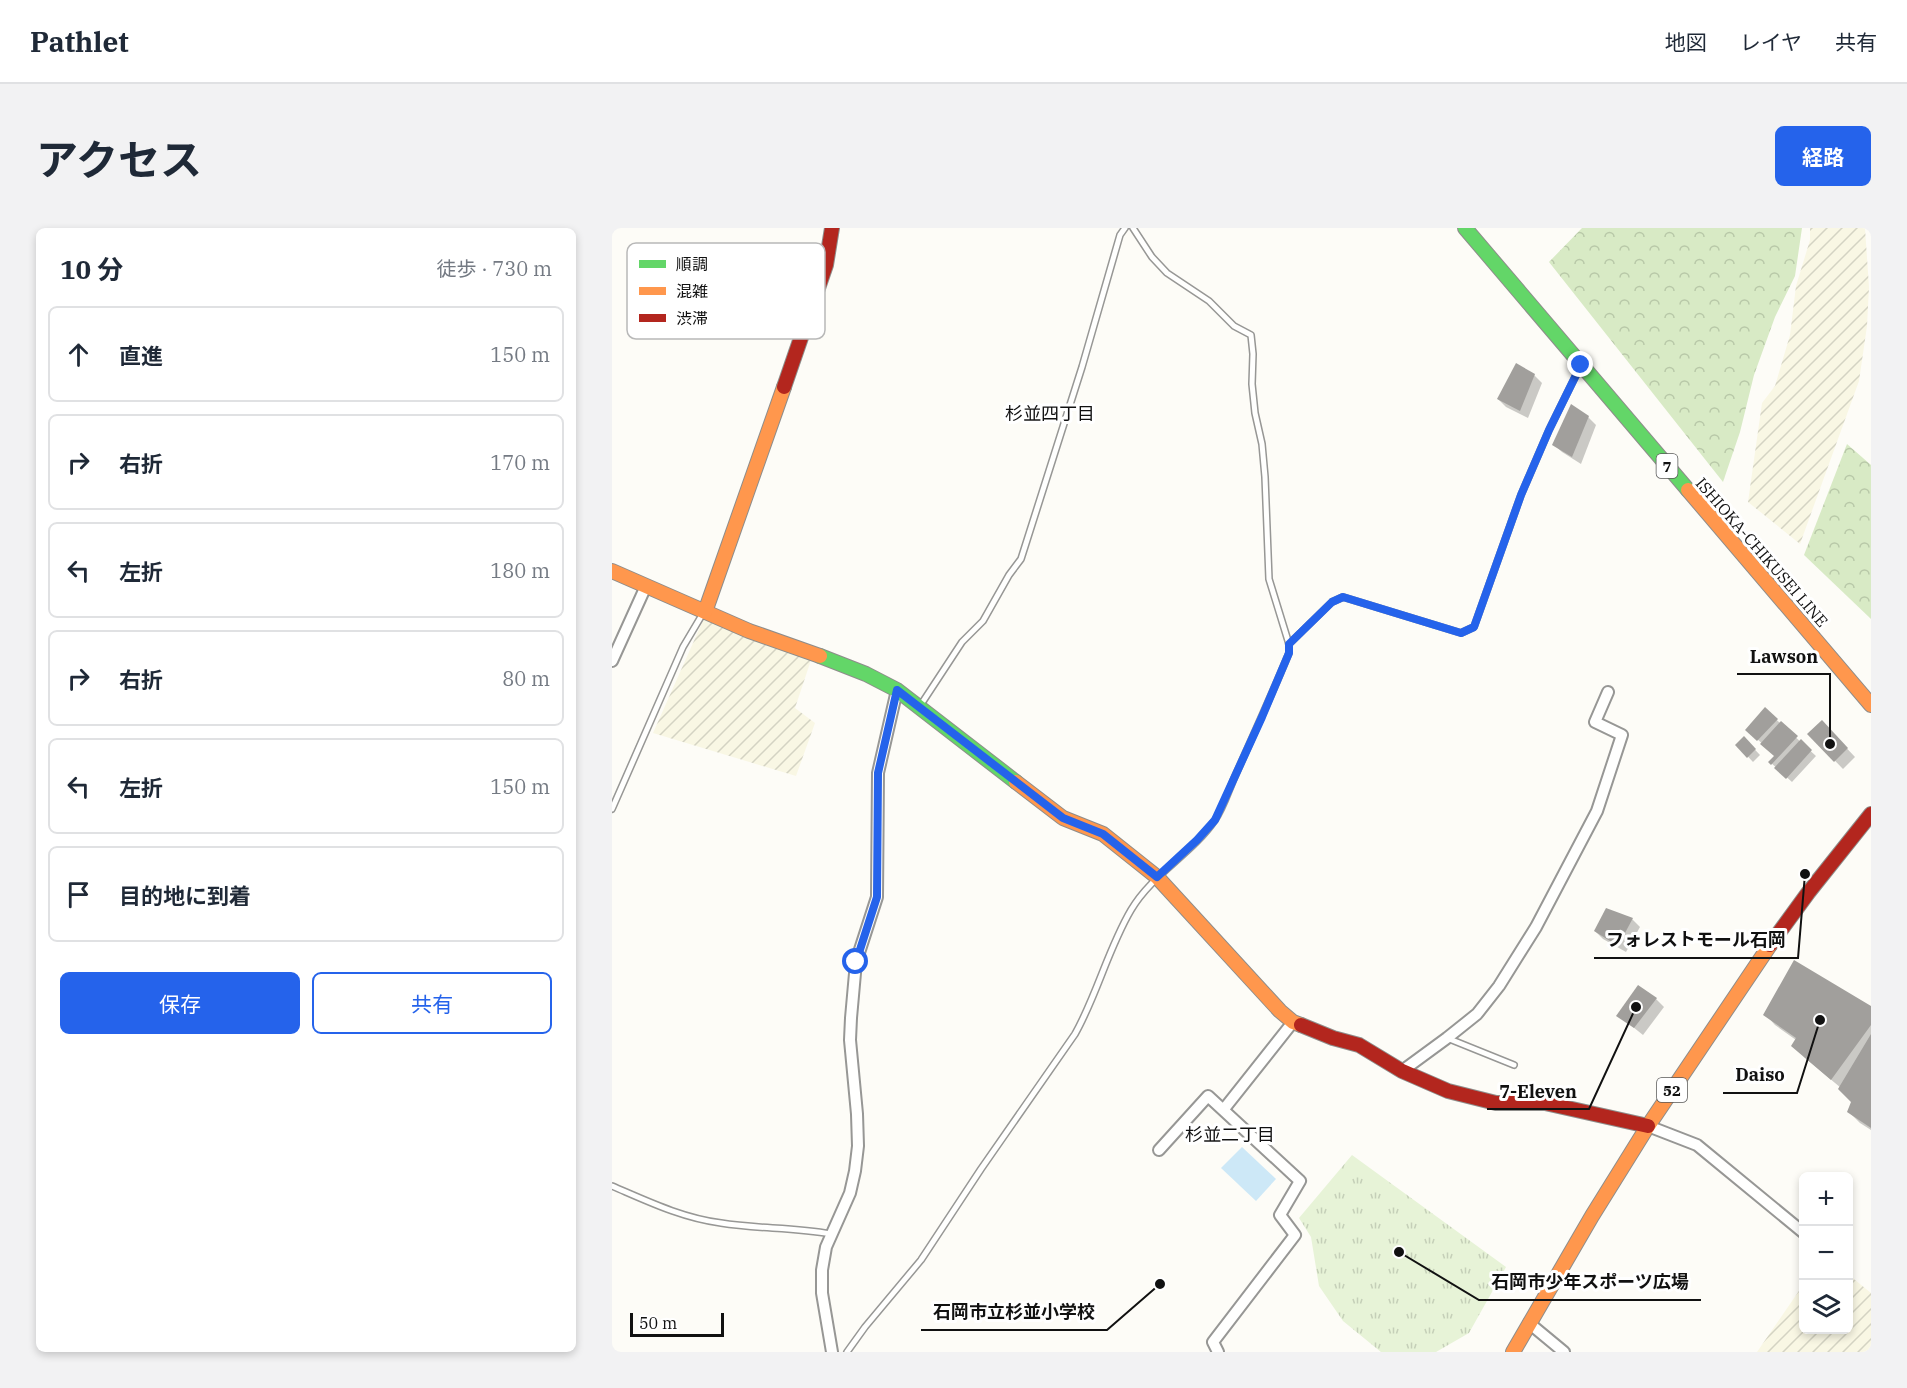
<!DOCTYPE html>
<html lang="ja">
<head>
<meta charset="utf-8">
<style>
  :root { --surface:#fff; --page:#f2f2f3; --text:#1f2937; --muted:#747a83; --line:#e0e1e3; --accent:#2563eb }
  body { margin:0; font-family:"IBM Plex Serif","Noto Sans JP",serif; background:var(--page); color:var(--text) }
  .controls { position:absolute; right:18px; bottom:18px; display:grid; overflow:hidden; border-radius:9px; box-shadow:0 3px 9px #0003 }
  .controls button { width:54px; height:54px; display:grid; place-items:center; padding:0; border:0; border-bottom:2px solid var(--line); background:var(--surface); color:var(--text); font:30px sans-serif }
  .scale { position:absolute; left:18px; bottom:15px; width:94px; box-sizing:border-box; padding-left:6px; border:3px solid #111; border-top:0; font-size:16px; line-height:21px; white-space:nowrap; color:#111; -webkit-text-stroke:4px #fff; paint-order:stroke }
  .stop { position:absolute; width:18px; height:18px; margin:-14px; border:4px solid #2563eb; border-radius:50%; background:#fff }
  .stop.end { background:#2563eb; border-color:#fff; box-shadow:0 2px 6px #0008 }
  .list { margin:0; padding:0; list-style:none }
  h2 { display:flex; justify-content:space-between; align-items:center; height:78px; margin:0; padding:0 24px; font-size:26px }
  h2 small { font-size:20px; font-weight:400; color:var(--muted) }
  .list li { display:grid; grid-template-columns:39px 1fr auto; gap:18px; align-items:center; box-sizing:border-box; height:96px; margin:0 12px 12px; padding:0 12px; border:2px solid var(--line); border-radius:9px }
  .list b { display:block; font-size:22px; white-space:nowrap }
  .list em { font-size:20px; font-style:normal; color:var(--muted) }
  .actions { display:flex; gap:12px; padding:18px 24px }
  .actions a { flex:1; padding:14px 0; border:2px solid var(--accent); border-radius:9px; text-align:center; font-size:21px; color:var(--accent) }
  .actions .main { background:var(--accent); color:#fff }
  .icon { flex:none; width:33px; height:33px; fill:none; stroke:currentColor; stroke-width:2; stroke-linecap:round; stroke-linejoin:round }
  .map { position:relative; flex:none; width:1259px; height:1124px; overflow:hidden; border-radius:9px }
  header { display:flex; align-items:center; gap:36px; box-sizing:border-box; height:84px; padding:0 30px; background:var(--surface); border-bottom:2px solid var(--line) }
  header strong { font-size:28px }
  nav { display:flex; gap:33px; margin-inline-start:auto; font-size:21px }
  .intro { display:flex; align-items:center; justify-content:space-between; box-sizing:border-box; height:144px; padding:0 36px }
  h1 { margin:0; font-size:42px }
  .button { padding:15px 27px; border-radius:9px; background:var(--accent); color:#fff; font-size:21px; font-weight:700 }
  main { display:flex; gap:36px; padding:0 36px }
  aside { flex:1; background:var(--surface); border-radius:9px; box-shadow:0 3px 9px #0003 }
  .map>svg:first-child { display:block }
  .farmland { fill:url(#farmland-furrows) }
  .forest { fill:url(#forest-crowns) }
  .park { fill:url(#park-tufts) }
  .water { fill:#cde8f7 }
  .shadow { fill:#0003 }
  .building { fill:#a19f9c }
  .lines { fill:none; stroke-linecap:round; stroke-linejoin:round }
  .lane-casing { stroke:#979795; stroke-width:8 }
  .street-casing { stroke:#979795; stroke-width:14 }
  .fast-casing { stroke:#8e8d8b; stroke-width:16 }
  .slow-casing { stroke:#8e8d8b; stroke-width:16 }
  .jam-casing { stroke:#8e8d8b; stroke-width:16 }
  .lane { stroke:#fffffe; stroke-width:5 }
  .street { stroke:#fffffe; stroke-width:10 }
  .fast { stroke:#63d668; stroke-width:14 }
  .slow { stroke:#ff974d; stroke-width:14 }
  .jam { stroke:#b3261e; stroke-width:14 }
  .route { stroke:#2563eb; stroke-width:8 }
  .labels { text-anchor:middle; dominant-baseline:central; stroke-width:6; stroke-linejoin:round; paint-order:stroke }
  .shield { fill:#fff; stroke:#585858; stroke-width:1.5 }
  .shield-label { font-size:15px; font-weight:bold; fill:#111 }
  .street-label { font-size:16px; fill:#111; stroke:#fff }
  .neighbourhood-label { font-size:18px; fill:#111; stroke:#fff }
  .key { fill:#fff; stroke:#b8b8b8; stroke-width:1.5 }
  .key-label { font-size:16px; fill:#111 }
  .leader { fill:none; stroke:#111; stroke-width:2 }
  .callout-dot { fill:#111; stroke:#fff; stroke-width:2 }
  .callout-label { font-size:18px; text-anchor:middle; font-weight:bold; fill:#111; stroke:#fff; stroke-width:6; stroke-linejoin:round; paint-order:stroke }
</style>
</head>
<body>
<header>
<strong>Pathlet</strong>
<nav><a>地図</a><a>レイヤ</a><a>共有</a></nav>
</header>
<div class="intro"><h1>アクセス</h1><a class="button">経路</a></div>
<main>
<aside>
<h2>10 分<small>徒歩 · 730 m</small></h2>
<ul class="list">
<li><svg class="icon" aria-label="ahead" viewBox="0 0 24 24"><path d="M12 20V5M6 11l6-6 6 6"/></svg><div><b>直進</b></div><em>150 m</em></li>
<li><svg class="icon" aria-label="right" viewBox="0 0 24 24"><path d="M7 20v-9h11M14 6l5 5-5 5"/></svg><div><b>右折</b></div><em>170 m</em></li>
<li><svg class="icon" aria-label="left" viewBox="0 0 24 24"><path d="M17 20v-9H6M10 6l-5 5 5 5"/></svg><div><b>左折</b></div><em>180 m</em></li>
<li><svg class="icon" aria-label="right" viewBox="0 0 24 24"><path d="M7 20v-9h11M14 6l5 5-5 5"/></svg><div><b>右折</b></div><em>80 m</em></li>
<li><svg class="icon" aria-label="left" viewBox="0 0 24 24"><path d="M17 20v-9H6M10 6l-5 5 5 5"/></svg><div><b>左折</b></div><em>150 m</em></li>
<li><svg class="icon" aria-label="arrive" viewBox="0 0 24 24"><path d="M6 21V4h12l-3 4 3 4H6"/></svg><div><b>目的地に到着</b></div></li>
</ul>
<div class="actions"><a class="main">保存</a><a>共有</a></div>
</aside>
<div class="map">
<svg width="1259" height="1124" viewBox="0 0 1259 1124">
  <defs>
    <pattern id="farmland-furrows" width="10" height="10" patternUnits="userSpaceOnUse" patternTransform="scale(1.5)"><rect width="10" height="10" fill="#f9f7e4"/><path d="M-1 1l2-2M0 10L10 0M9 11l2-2" fill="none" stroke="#d4d3c3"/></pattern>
    <pattern id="forest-crowns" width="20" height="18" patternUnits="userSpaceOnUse" patternTransform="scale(1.5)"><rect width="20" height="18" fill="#d8eac5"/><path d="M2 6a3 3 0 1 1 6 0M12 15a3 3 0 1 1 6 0" fill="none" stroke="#b8c8a8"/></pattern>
    <pattern id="park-tufts" width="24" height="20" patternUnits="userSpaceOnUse" patternTransform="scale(1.5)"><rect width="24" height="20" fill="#e7f3d7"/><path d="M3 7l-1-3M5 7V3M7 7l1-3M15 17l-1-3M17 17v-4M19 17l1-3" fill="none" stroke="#c5cfb8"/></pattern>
  </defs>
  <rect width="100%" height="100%" fill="#fdfcf7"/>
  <g class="farmland">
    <polygon points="1198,0 1253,0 1257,59 1255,98 1247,153 1188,316 1136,274 1150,175 1163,158 1178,107 1184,58 1198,12"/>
    <polygon points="93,388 199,432 183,480 203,495 184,548 41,505"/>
    <polygon points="1237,1047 1259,1065 1259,1124 1145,1124 1191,1057 1192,1102 1236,1102"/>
  </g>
  <g class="forest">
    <polygon points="970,0 1190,0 1183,48 1163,89 1142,147 1128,204 1111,254 937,34"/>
    <polygon points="1235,216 1259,237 1259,391 1192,327"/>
  </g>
  <polygon class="park" points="740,927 894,1039 857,1105 824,1124 769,1124 731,1093 707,1058 699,1009 687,990"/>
  <polygon class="water" points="630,919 664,951 644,973 609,940"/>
  <g class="shadow">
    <polygon points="922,147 930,155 916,190 894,179 886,171"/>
    <polygon points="976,189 984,197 969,236 950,224 941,216"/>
    <polygon points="1154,482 1204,528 1180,554 1158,534 1164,528 1135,502"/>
    <polygon points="1210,494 1243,529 1231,541 1197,506"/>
    <polygon points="1132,510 1148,527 1141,534 1125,517"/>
    <polygon points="994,682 1020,691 1028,699 1014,724 991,711 983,703"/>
    <polygon points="1044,771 1052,779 1031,807 1006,787"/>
    <polygon points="1259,780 1259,902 1248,895 1237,884 1241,874 1229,860 1192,829 1184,812 1163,797 1153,786"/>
  </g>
  <g class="building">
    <polygon points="904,135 923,146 908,183 885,171"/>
    <polygon points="959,176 977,188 960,229 940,217"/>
    <polygon points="1153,479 1166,491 1145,513 1133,502"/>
    <polygon points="1210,492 1236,520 1222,534 1195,506"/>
    <polygon points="1169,493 1186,508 1159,537 1156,534 1162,528 1148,516"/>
    <polygon points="1132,508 1144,521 1135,530 1123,517"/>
    <polygon points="1189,511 1200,522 1174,551 1162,540"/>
    <polygon points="994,680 1021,690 1006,718 982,703"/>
    <polygon points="1182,732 1259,778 1259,797 1219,852 1179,818 1184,810 1151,787"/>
    <polygon points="1026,757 1045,770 1022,800 1004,788"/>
    <polygon points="1259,806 1259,900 1235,884 1239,874 1226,861"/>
  </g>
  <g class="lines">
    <defs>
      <g id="lane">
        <polyline points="677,416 720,374 731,369 849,405 862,399 909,267 937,202 968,139"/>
        <polyline points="308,478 350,414 371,393 397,347 409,331 470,139 508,7 513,0"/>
        <polyline points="0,581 71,419 90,387"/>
        <polyline points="835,810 902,837"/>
        <path d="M0,958C35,973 70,990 109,995C145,1001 182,999 219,1006"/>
        <path d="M235,1124L253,1099L309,1032L369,941L463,806C485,767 496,721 519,682C540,646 580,626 603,592C612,579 617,561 624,546C642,506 660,466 677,425V416L657,351L653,249L650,216L643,185L640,156L641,126L639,107L622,98L597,73L555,45L540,29L521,0"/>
      </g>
      <g id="street">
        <polyline points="0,433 34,358"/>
        <polyline points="790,843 835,810 865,786 887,758 924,699 985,583 1010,507 983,494 996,464"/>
        <polyline points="612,881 681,794"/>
        <polyline points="1036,898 1085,917 1192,1005"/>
        <polyline points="547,922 596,868 688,953 668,987 683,1007 601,1114 606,1124"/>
        <polyline points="917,1095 952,1124"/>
        <polyline points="220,1124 210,1065 210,1042 214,1019 238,965 243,943 246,918 245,886 238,812 239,790 244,734 265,669 266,545 285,462"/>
      </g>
      <g id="fast">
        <polyline points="853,0 1076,262"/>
        <polyline points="208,428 254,446 285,462 404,554"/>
      </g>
      <g id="slow">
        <polyline points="1076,262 1259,477"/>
        <polyline points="0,343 137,403 208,428"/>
        <polyline points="93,384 172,159"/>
        <polyline points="404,554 451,590 491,606 545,649 668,783 681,794 689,797"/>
        <polyline points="901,1124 980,988 1036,898 1158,717"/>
      </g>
      <g id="jam">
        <polyline points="172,159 214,37 220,0"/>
        <polyline points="1158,717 1196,665 1259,586"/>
        <polyline points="689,797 721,810 747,817 790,843 836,863 884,875 933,875 1036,898"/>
      </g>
    </defs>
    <use href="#lane" class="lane-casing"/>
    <use href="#street" class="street-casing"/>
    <use href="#fast" class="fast-casing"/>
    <use href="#slow" class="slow-casing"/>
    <use href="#jam" class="jam-casing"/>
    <use href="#lane" class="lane"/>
    <use href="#street" class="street"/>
    <use href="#fast" class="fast"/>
    <use href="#slow" class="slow"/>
    <use href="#jam" class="jam"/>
  </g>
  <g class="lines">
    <polyline class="route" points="244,734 265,669 266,545 285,462 451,590 491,606 545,649 585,612 603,592 650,489 677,425 677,416 720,374 731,369 849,405 862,399 909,267 937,202 969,137"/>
  </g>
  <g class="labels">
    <g class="shield">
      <rect x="1044.5" y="226" width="21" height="24" rx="4.5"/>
      <rect x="1045" y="850" width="30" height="24" rx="4.5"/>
    </g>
    <g class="shield-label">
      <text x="1055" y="238">7</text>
      <text x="1060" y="862">52</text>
    </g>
    <g class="street-label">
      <text transform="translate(1150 324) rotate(49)">ISHIOKA-CHIKUSEI LINE</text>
    </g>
    <g class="neighbourhood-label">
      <text x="438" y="185">杉並四丁目</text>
      <text x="618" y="906">杉並二丁目</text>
    </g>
  </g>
  <rect x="15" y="15" width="198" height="96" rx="9" class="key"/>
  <rect x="27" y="32" width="27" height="8" fill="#63d668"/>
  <rect x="27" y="59" width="27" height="8" fill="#ff974d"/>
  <rect x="27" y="86" width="27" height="8" fill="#b3261e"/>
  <g class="key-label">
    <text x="64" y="42">順調</text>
    <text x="64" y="69">混雑</text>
    <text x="64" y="96">渋滞</text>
  </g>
  <path class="leader" d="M1218 516L1218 446H1125M1193 646L1186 730H982M1208 792L1185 865H1111M1024 779L977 881H875M787 1024L867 1072H1089M548 1056L495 1102H309"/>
  <g class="callout-dot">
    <circle cx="1218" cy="516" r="6"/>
    <circle cx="1193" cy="646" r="6"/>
    <circle cx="1208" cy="792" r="6"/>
    <circle cx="1024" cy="779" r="6"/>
    <circle cx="787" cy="1024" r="6"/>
    <circle cx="548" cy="1056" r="6"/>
  </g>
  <g class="callout-label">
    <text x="1172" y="435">Lawson</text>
    <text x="1084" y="718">フォレストモール石岡</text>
    <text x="1148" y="853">Daiso</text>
    <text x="926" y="870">7-Eleven</text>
    <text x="978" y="1060">石岡市少年スポーツ広場</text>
    <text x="402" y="1090">石岡市立杉並小学校</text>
  </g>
</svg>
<div class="controls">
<button>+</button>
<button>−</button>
<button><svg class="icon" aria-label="layers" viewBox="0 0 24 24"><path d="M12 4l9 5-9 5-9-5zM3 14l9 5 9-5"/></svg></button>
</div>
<div class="scale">50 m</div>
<div class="stop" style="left:244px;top:734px"></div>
<div class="stop end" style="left:969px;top:137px"></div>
</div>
</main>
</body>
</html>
